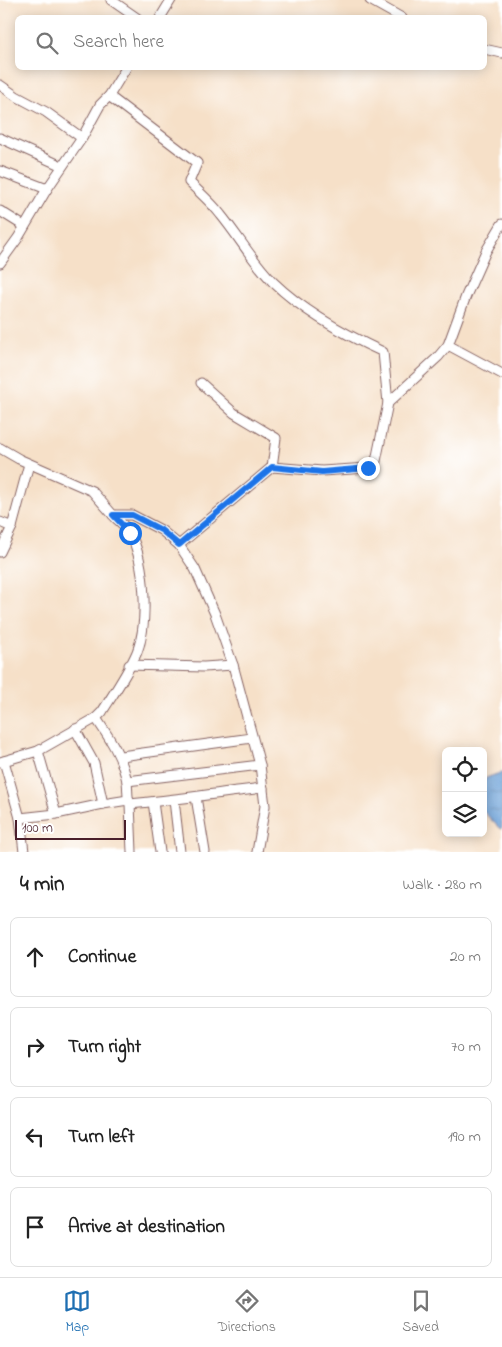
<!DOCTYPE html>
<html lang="en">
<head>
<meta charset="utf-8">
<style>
  :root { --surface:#fff; --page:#f2f2f2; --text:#222; --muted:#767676; --line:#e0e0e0; --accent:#1f6fb2 }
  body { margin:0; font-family:"Indie Flower",sans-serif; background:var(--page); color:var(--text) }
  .controls { position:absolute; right:15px; bottom:15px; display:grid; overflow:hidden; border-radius:8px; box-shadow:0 2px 12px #0003 }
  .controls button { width:45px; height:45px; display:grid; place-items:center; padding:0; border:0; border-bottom:1px solid var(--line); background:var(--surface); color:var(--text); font:25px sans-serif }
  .scale { position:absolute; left:15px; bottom:12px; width:111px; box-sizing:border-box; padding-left:5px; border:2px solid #4a1f2b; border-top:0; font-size:14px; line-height:18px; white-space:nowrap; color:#4a1f2b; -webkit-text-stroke:4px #fff; paint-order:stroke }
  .stop { position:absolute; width:15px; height:15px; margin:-11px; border:4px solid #1a73e8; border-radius:50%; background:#fff }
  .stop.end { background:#1a73e8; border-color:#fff; box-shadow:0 1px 5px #0008 }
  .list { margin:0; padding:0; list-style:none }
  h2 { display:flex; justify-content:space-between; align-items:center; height:65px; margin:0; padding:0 20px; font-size:21px }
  h2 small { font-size:16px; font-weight:400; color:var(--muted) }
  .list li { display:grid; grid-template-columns:32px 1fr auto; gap:15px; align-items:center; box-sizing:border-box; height:80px; margin:0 10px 10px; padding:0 10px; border:1px solid var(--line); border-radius:8px }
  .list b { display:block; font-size:19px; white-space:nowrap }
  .list em { font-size:16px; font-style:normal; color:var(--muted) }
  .icon { flex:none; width:28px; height:28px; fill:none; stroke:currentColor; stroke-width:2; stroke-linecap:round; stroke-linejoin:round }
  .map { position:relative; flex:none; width:502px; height:852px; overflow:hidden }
  .search { position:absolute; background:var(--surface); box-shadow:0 2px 12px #0003; left:15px; right:15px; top:15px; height:55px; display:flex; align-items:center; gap:12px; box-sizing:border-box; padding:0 18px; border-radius:8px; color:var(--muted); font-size:19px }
  .sheet { height:425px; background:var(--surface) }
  nav { display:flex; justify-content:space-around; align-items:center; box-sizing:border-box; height:70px; border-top:1px solid var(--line); background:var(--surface); font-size:14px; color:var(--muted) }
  nav a { display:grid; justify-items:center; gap:2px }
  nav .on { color:var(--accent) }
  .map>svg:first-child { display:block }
  .water { fill:url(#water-ripples); stroke:#5b6082 }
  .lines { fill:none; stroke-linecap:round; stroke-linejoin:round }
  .minor-casing { stroke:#866362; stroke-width:11 }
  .minor { stroke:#fff; stroke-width:9 }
  .route { stroke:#1a73e8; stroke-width:6 }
</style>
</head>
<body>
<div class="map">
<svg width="502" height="852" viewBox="0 0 502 852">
  <defs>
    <pattern id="water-ripples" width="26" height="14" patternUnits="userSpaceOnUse" patternTransform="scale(1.25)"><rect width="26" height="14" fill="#6ca1d8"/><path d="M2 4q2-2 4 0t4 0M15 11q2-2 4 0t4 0" fill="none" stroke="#5b83af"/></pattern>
  </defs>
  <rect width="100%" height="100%" fill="#fff"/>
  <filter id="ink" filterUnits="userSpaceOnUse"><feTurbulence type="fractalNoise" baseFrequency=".02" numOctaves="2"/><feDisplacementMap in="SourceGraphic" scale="10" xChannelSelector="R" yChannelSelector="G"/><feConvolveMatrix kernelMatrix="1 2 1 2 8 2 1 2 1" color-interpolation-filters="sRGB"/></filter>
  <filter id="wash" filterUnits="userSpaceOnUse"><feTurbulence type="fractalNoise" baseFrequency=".0096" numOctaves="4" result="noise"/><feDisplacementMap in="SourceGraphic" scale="20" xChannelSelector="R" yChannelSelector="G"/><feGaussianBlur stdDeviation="1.12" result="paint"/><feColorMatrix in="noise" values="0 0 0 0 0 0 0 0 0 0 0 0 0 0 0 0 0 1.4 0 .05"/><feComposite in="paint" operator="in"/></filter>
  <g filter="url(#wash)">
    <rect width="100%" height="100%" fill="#f6e0c8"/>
    <polygon class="water" points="502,772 502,828 500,829 483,811 483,784 486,778"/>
  </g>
  <g filter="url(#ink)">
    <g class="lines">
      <defs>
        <g id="minor">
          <polyline points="111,0 137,18"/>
          <polyline points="370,0 402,18"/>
          <polyline points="160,18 171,0"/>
          <polyline points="484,49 502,53"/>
          <polyline points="0,85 16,96 46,112 82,138"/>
          <path d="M109,96L197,163L189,182C200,193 212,203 221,215C239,237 253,262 273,282C304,312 344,334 383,352L388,403"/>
          <polyline points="0,138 62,166"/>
          <polyline points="0,171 47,189"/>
          <polyline points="0,211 24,226"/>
          <polyline points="0,263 18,238 47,189 82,138 100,105 109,96 126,68"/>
          <polyline points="448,345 502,374"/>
          <polyline points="201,383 234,413 276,438 272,467"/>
          <polyline points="0,448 19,459 92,491 113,515 132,515 161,530 179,545 195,569 215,614 233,665 260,765 265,806 257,852"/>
          <polyline points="0,522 12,527 29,464"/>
          <polyline points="179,545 272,467 322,471 368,468 376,461 388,403 438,357 448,345 466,296 486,251 502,224"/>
          <polyline points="0,552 12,527"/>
          <polyline points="129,665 204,667 233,665"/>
          <path d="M96,718C110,739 120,753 126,777C129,786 126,796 130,804L132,852"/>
          <polyline points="75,729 94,763 103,804 128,800"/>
          <polyline points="38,751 56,814 103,804"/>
          <polyline points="121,756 252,738"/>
          <polyline points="4,761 20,818 24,852"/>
          <path d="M0,762L38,751L96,718L102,712C114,693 128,673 137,652C149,621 145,564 131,535C127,527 118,521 113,515"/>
          <polyline points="127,781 260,765"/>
          <polyline points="196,797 205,852"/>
          <polyline points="174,800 180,852"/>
          <polyline points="153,802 160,852"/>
          <path d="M130,804C175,800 218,793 263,788"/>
          <polyline points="20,818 56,814"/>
        </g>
      </defs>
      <use href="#minor" class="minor-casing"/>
      <use href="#minor" class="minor"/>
    </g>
  </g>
  <g class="lines" filter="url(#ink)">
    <polyline class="route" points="130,533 113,515 132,515 161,530 179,545 272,467 322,472 368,468"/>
  </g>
</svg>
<div class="controls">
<button><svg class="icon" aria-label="locate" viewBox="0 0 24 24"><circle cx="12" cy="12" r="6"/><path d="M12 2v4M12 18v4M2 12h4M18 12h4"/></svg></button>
<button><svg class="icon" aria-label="layers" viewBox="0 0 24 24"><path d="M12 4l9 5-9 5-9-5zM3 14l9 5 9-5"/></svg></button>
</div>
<div class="scale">100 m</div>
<div class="stop" style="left:130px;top:533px"></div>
<div class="stop end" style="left:368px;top:468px"></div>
<div class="search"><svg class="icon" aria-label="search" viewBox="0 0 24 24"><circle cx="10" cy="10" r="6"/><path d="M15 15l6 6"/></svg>Search here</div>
</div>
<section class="sheet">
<h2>4 min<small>Walk · 280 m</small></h2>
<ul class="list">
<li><svg class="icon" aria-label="ahead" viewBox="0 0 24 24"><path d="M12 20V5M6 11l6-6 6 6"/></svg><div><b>Continue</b></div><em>20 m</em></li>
<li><svg class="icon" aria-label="right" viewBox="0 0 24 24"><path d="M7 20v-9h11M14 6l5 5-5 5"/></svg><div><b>Turn right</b></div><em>70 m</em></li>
<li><svg class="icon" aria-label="left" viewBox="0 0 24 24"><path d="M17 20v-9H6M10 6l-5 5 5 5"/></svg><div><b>Turn left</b></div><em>190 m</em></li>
<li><svg class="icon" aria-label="arrive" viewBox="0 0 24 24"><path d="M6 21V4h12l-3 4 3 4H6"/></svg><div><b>Arrive at destination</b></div></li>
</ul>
</section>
<nav>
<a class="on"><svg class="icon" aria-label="map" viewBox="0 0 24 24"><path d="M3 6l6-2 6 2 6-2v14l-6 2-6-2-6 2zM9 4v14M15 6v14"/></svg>Map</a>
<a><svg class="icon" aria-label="directions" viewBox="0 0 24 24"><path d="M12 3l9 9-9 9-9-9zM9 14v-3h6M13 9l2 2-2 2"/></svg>Directions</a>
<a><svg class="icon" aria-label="saved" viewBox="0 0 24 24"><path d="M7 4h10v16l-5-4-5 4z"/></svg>Saved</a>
</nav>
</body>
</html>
